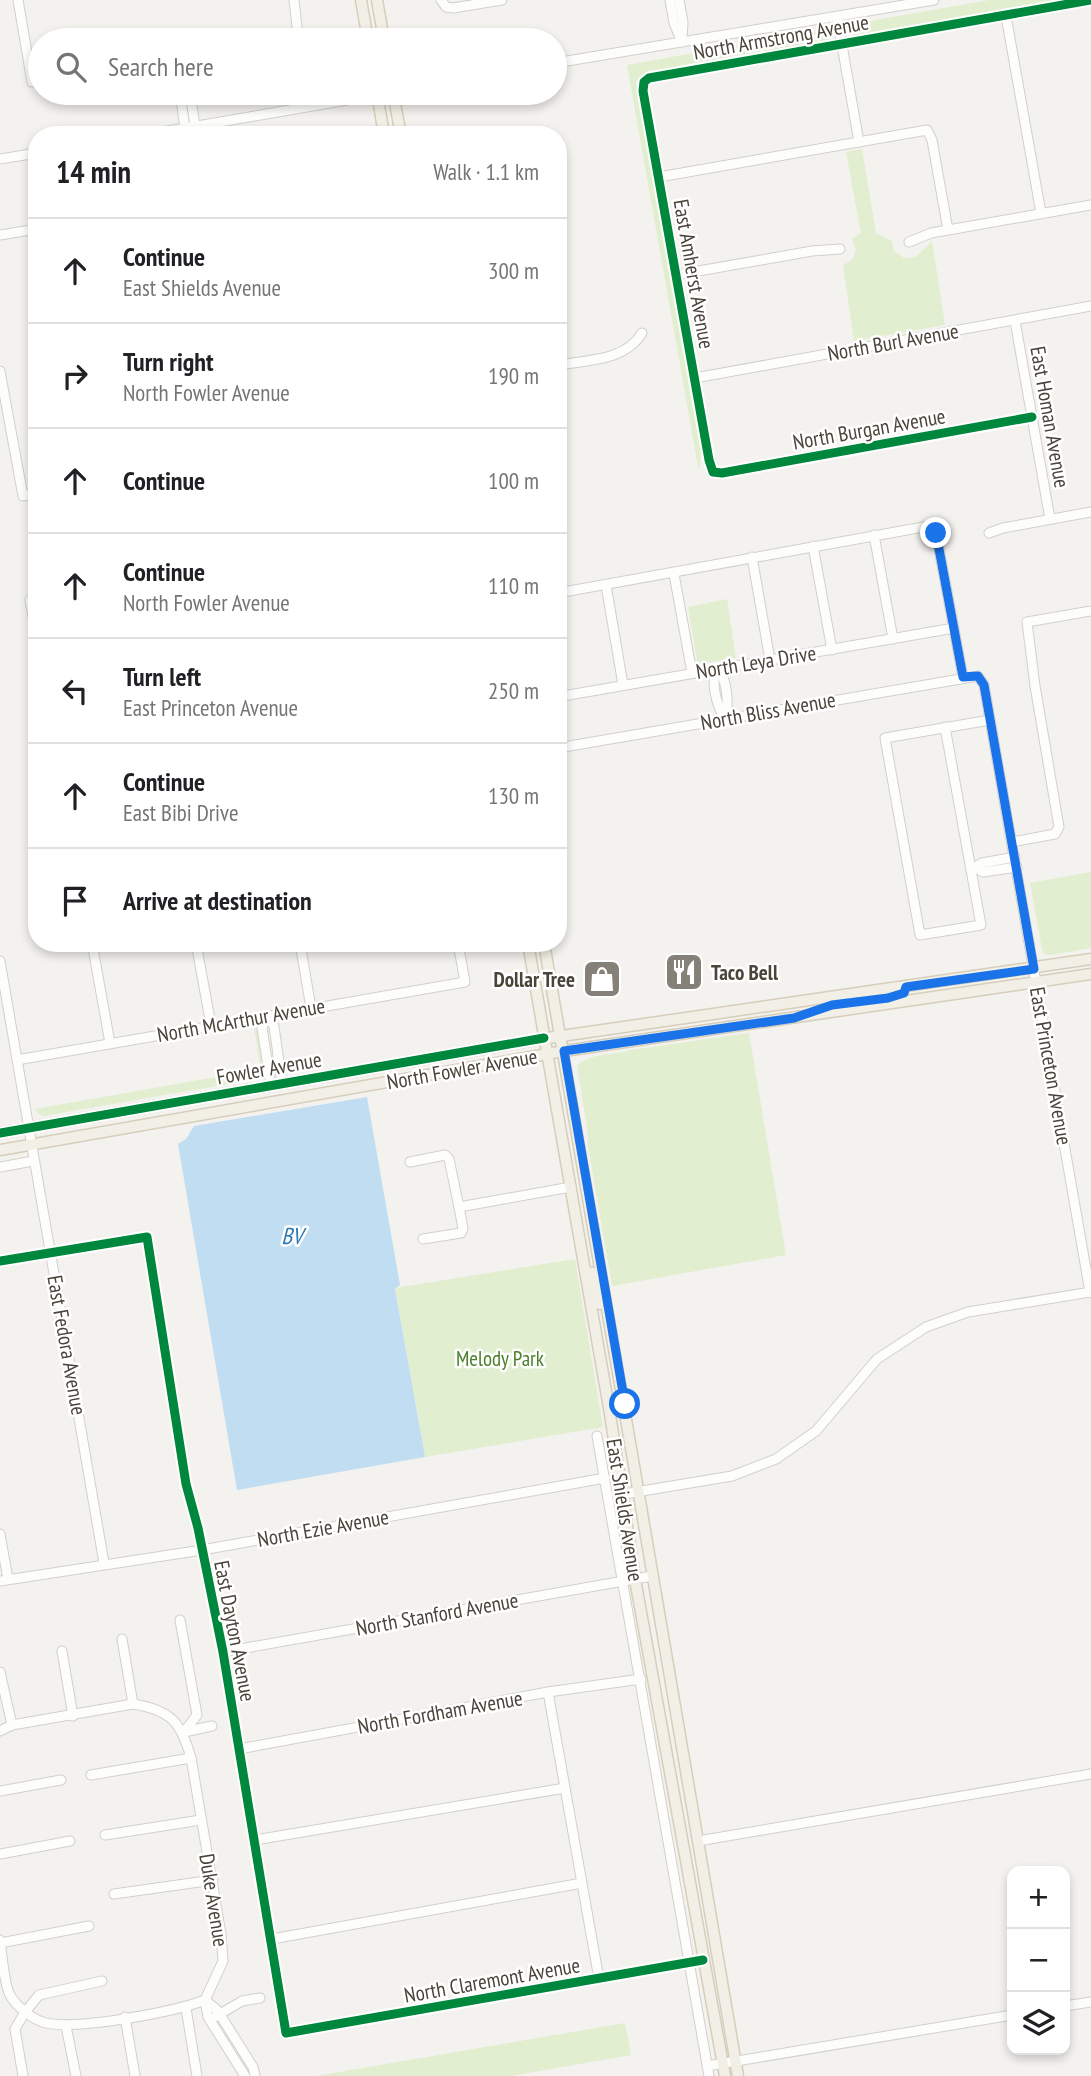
<!DOCTYPE html>
<html lang="en">
<head>
<meta charset="utf-8">
<style>
  :root { --surface:#fff; --page:#f2f2f2; --text:#202124; --muted:#757577; --line:#e0e0e0 }
  body { margin:0; font-family:"PT Sans Narrow",sans-serif; background:var(--page); color:var(--text) }
  .controls { position:absolute; right:21px; bottom:21px; display:grid; overflow:hidden; border-radius:14px; box-shadow:0 4px 10px #0003 }
  .controls button { width:63px; height:63px; display:grid; place-items:center; padding:0; border:0; border-bottom:2px solid var(--line); background:var(--surface); color:var(--text); font:35px sans-serif }
  .stop { position:absolute; width:21px; height:21px; margin:-16px; border:5px solid #1a73e8; border-radius:50%; background:#fff }
  .stop.end { background:#1a73e8; border-color:#fff; box-shadow:0 2px 7px #0008 }
  .list { margin:0; padding:0; list-style:none }
  h2 { display:flex; justify-content:space-between; align-items:center; height:91px; margin:0; padding:0 28px; font-size:30px }
  h2 small { font-size:23px; font-weight:400; color:var(--muted) }
  .list li { display:grid; grid-template-columns:46px 1fr auto; gap:21px; align-items:center; box-sizing:border-box; height:105px; padding:0 28px; border-top:2px solid var(--line) }
  .list b { display:block; font-size:26px; white-space:nowrap }
  .list p { margin:0; font-size:23px; white-space:nowrap; color:var(--muted) }
  .list em { font-size:23px; font-style:normal; color:var(--muted) }
  .icon { flex:none; width:38px; height:38px; fill:none; stroke:currentColor; stroke-width:2; stroke-linecap:round; stroke-linejoin:round }
  .map { position:relative; flex:none; width:1091px; height:2076px; overflow:hidden }
  .search { position:absolute; background:var(--surface); box-shadow:0 4px 10px #0003; left:28px; top:28px; width:539px; height:77px; display:flex; align-items:center; gap:18px; box-sizing:border-box; padding:0 24px; border-radius:38px; color:var(--muted); font-size:26px }
  .panel { position:absolute; background:var(--surface); box-shadow:0 4px 10px #0003; left:28px; top:126px; width:539px; height:826px; border-radius:28px }
  .map>svg:first-child { display:block }
  .green { fill:#e1eecf }
  .water { fill:#c0ddf1 }
  .lines { fill:none; stroke-linecap:round; stroke-linejoin:round }
  .minor-casing { stroke:#d2d0cb; stroke-width:11 }
  .major-casing { stroke:#d6cebb; stroke-width:13 }
  .minor { stroke:#fdfdfc; stroke-width:9 }
  .major { stroke:#f2efe6; stroke-width:10 }
  .cycleway-casing { stroke:#fff; stroke-width:13 }
  .cycleway { stroke:#00873e; stroke-width:9 }
  .route { stroke:#1a73e8; stroke-width:9 }
  .labels { text-anchor:middle; dominant-baseline:central; stroke-width:5; stroke-linejoin:round; paint-order:stroke }
  .street-label { font-size:21px; fill:#4b4439; stroke:#fff }
  .poi-label { font-size:21px; font-weight:bold; fill:#4b4439; stroke:#fff; text-anchor:start }
  .park-label { font-size:21px; fill:#4a7f2a; stroke:#fff }
  .water-label { font-size:23px; font-style:italic; fill:#2e7ab2; stroke:#fff }
</style>
</head>
<body>
<div class="map">
<svg width="1091" height="2076" viewBox="0 0 1091 2076">
  <rect width="100%" height="100%" fill="#f4f2ee"/>
  <g class="green">
    <polygon points="989,0 1063,0 856,37 849,35 848,28 853,24"/>
    <polygon points="823,30 830,32 831,35 826,42 645,73 636,81 701,453 699,472 627,65"/>
    <polygon points="862,149 876,233 892,241 894,251 904,258 916,257 932,241 945,325 854,341 843,265 852,260 856,250 852,239 861,233 846,152"/>
    <polygon points="727,599 736,658 701,664 697,661 688,607"/>
    <polygon points="1091,872 1091,948 1051,955 1045,954 1042,950 1030,883"/>
    <polygon points="254,1027 257,1030 263,1070 258,1079 43,1116 39,1114 35,1109 256,1070 260,1065"/>
    <path d="M749,1033L786,1255L612,1286L588,1146L587,1127L577,1066C588,1053 616,1055 631,1050Z"/>
    <polygon points="575,1259 603,1427 425,1457 395,1288"/>
    <polygon points="625,2023 631,2055 511,2076 316,2076"/>
  </g>
  <polygon class="water" points="367,1097 400,1285 395,1289 425,1457 237,1490 178,1144 186,1139 194,1126"/>
  <g class="lines">
    <defs>
      <g id="minor">
        <polyline points="18,0 32,82 40,82"/>
        <polyline points="441,0 446,7 453,8 502,0"/>
        <polyline points="670,0 674,23 682,42"/>
        <polyline points="679,0 683,22 682,40"/>
        <polyline points="1006,16 1041,213"/>
        <polyline points="837,17 859,142"/>
        <polyline points="280,40 298,36 294,0"/>
        <polyline points="555,63 934,0"/>
        <polyline points="180,93 185,128"/>
        <polyline points="190,93 195,126"/>
        <polyline points="145,135 387,93"/>
        <polyline points="0,159 37,153"/>
        <polyline points="659,177 927,130 932,140 948,230"/>
        <polyline points="0,235 37,229"/>
        <polyline points="909,242 931,233 1091,205"/>
        <polyline points="676,275 812,251 840,249"/>
        <polyline points="1015,321 1050,519"/>
        <path d="M558,365C588,360 625,361 642,333"/>
        <polyline points="0,371 23,496 37,494"/>
        <polyline points="695,378 1091,306"/>
        <polyline points="1032,417 722,473 713,472 709,460 643,91 644,82 649,78 1091,0"/>
        <polyline points="989,533 1003,528 1091,512"/>
        <polyline points="874,535 893,639"/>
        <polyline points="813,546 832,650"/>
        <polyline points="752,557 770,660"/>
        <polyline points="674,574 692,673"/>
        <polyline points="606,585 623,685"/>
        <polyline points="558,593 929,526 936,533 963,677"/>
        <polyline points="37,599 30,600 37,639"/>
        <path d="M717,669C728,680 729,704 725,719"/>
        <path d="M717,669C710,683 717,706 725,719"/>
        <polyline points="558,695 563,696 954,628"/>
        <polyline points="945,727 981,925 920,935 885,738 990,720"/>
        <polyline points="558,748 978,676 984,685 1090,1292"/>
        <polyline points="1012,842 1055,834 1059,827 1035,686 1027,622 1091,611"/>
        <polyline points="976,868 983,872 1017,867"/>
        <polyline points="971,869 982,863 1015,857"/>
        <polyline points="92,943 110,1043"/>
        <polyline points="196,943 211,1025"/>
        <polyline points="300,943 311,1008"/>
        <polyline points="0,961 104,1563"/>
        <polyline points="266,1016 262,1028 271,1085"/>
        <polyline points="266,1016 274,1026 282,1084"/>
        <polyline points="17,1060 465,982 458,943"/>
        <polyline points="410,1162 445,1155 449,1159 459,1207"/>
        <polyline points="0,1167 33,1161"/>
        <polyline points="423,1239 461,1233 463,1229 459,1207 571,1187"/>
        <polyline points="0,1261 147,1237 186,1484 198,1528 223,1652 286,2033 703,1960"/>
        <polyline points="597,1436 709,2076"/>
        <polyline points="624,1494 732,1476 776,1459 816,1431 877,1359 926,1327 968,1312 1091,1292"/>
        <polyline points="0,1534 8,1579"/>
        <polyline points="0,1581 202,1550 605,1478"/>
        <polyline points="180,1620 197,1715 184,1732"/>
        <polyline points="122,1639 133,1704"/>
        <polyline points="62,1651 73,1716"/>
        <polyline points="223,1652 652,1576"/>
        <polyline points="0,1672 12,1725"/>
        <polyline points="548,1692 599,1979"/>
        <path d="M0,1731L12,1725L133,1704C171,1710 181,1722 191,1758L221,1934L223,1961L205,2000C174,2012 77,2030 46,2023C33,2020 15,2006 9,1993C4,1981 2,1955 0,1940"/>
        <polyline points="184,1732 212,1726"/>
        <polyline points="239,1749 548,1692 641,1679"/>
        <polyline points="91,1775 191,1758"/>
        <polyline points="0,1791 61,1780"/>
        <polyline points="105,1835 201,1820"/>
        <polyline points="255,1840 565,1788"/>
        <polyline points="698,1841 1091,1774"/>
        <polyline points="0,1854 70,1841"/>
        <polyline points="114,1894 213,1880"/>
        <polyline points="272,1939 582,1883"/>
        <polyline points="0,1943 89,1926"/>
        <polyline points="205,2000 217,2010 253,2067 255,2076"/>
        <polyline points="205,2000 208,2017 245,2076"/>
        <polyline points="1065,2006 1091,2002"/>
        <polyline points="186,2008 197,2076"/>
        <polyline points="125,2017 135,2076"/>
        <polyline points="215,2017 242,2001 260,1998"/>
        <polyline points="66,2026 76,2076"/>
        <polyline points="707,2066 1012,2015"/>
        <polyline points="23,2076 15,2029 25,2012 39,1995 102,1981"/>
      </g>
      <g id="major">
        <polyline points="361,0 368,40"/>
        <polyline points="377,0 384,40"/>
        <polyline points="377,93 384,135"/>
        <polyline points="393,93 401,135"/>
        <polyline points="528,943 610,1414 635,1579 725,2076"/>
        <path d="M544,943C611,1320 672,1699 738,2076"/>
        <polyline points="0,1133 534,1040 1091,959"/>
        <polyline points="0,1150 564,1051 1091,974"/>
        <polyline points="586,1272 593,1273 600,1304"/>
      </g>
    </defs>
    <use href="#minor" class="minor-casing"/>
    <use href="#major" class="major-casing"/>
    <use href="#minor" class="minor"/>
    <use href="#major" class="major"/>
    <defs>
      <g id="cycleway">
        <polyline points="1032,417 722,473 713,472 709,460 643,91 644,82 649,78 1091,0"/>
        <polyline points="0,1133 544,1038"/>
        <polyline points="0,1261 147,1237 186,1484 198,1528 223,1652 286,2033 703,1960"/>
      </g>
    </defs>
    <use href="#cycleway" class="cycleway-casing"/>
    <use href="#cycleway" class="cycleway"/>
  </g>
  <g class="lines">
    <polyline class="route" points="625,1404 564,1051 794,1018 832,1005 888,998 904,993 906,987 1034,969 984,685 978,676 963,677 936,533"/>
  </g>
  <defs>
    <symbol id="restaurant-square" viewBox="-11 -11 22 22"><rect x="-9" y="-9" width="18" height="18" rx="4" fill="#868178" stroke="#fff"/><path d="M-5-6h1v4h1v-4h1v4h1v-4h1v5L-1.5 .5V6h-2V.5L-5-1ZM5-6V6H3V1.5H1.5Q1.5-4 5-6Z" fill="#fff"/></symbol>
    <symbol id="shop-square" viewBox="-11 -11 22 22"><rect x="-9" y="-9" width="18" height="18" rx="4" fill="#868178" stroke="#fff"/><path d="M-5-2.5h2.3a2.7 3.5 0 0 1 5.4 0H5L5.5 6h-11ZM-1.5-2.5h3a1.5 2.3 0 0 0-3 0Z" fill="#fff"/></symbol>
  </defs>
  <g fill-rule="evenodd">
    <use href="#restaurant-square" x="662" y="950" width="44" height="44"/>
    <use href="#shop-square" x="580" y="957" width="44" height="44"/>
  </g>
  <g class="labels">
    <g class="street-label">
      <text transform="translate(781 37) rotate(-10)">North Armstrong Avenue</text>
      <text transform="translate(694 274) rotate(80)">East Amherst Avenue</text>
      <text transform="translate(893 342) rotate(-10)">North Burl Avenue</text>
      <text transform="translate(1050 417) rotate(80)">East Homan Avenue</text>
      <text transform="translate(869 429) rotate(-10)">North Burgan Avenue</text>
      <text transform="translate(756 662) rotate(-9)">North Leya Drive</text>
      <text transform="translate(768 711) rotate(-10)">North Bliss Avenue</text>
      <text transform="translate(241 1020) rotate(-10)">North McArthur Avenue</text>
      <text transform="translate(1051 1066) rotate(80)">East Princeton Avenue</text>
      <text transform="translate(269 1068) rotate(-10)">Fowler Avenue</text>
      <text transform="translate(462 1069) rotate(-10)">North Fowler Avenue</text>
      <text transform="translate(67 1345) rotate(80)">East Fedora Avenue</text>
      <text transform="translate(625 1510) rotate(81)">East Shields Avenue</text>
      <text transform="translate(323 1528) rotate(-10)">North Ezie Avenue</text>
      <text transform="translate(437 1614) rotate(-10)">North Stanford Avenue</text>
      <text transform="translate(235 1631) rotate(79)">East Dayton Avenue</text>
      <text transform="translate(440 1712) rotate(-10)">North Fordham Avenue</text>
      <text transform="translate(214 1900) rotate(81)">Duke Avenue</text>
      <text transform="translate(492 1980) rotate(-10)">North Claremont Avenue</text>
    </g>
    <g class="poi-label">
      <text x="711" y="972">Taco Bell</text>
      <text x="575" y="979" text-anchor="end">Dollar Tree</text>
    </g>
    <g class="park-label">
      <text x="500" y="1358">Melody Park</text>
    </g>
    <g class="water-label">
      <text x="292" y="1235">BV</text>
    </g>
  </g>
</svg>
<div class="controls">
<button>+</button>
<button>−</button>
<button><svg class="icon" aria-label="layers" viewBox="0 0 24 24"><path d="M12 4l9 5-9 5-9-5zM3 14l9 5 9-5"/></svg></button>
</div>
<div class="stop" style="left:625px;top:1404px"></div>
<div class="stop end" style="left:936px;top:533px"></div>
<div class="search"><svg class="icon" aria-label="search" viewBox="0 0 24 24"><circle cx="10" cy="10" r="6"/><path d="M15 15l6 6"/></svg>Search here</div>
<section class="panel">
<h2>14 min<small>Walk · 1.1 km</small></h2>
<ul class="list">
<li><svg class="icon" aria-label="ahead" viewBox="0 0 24 24"><path d="M12 20V5M6 11l6-6 6 6"/></svg><div><b>Continue</b><p>East Shields Avenue</p></div><em>300 m</em></li>
<li><svg class="icon" aria-label="right" viewBox="0 0 24 24"><path d="M7 20v-9h11M14 6l5 5-5 5"/></svg><div><b>Turn right</b><p>North Fowler Avenue</p></div><em>190 m</em></li>
<li><svg class="icon" aria-label="ahead" viewBox="0 0 24 24"><path d="M12 20V5M6 11l6-6 6 6"/></svg><div><b>Continue</b></div><em>100 m</em></li>
<li><svg class="icon" aria-label="ahead" viewBox="0 0 24 24"><path d="M12 20V5M6 11l6-6 6 6"/></svg><div><b>Continue</b><p>North Fowler Avenue</p></div><em>110 m</em></li>
<li><svg class="icon" aria-label="left" viewBox="0 0 24 24"><path d="M17 20v-9H6M10 6l-5 5 5 5"/></svg><div><b>Turn left</b><p>East Princeton Avenue</p></div><em>250 m</em></li>
<li><svg class="icon" aria-label="ahead" viewBox="0 0 24 24"><path d="M12 20V5M6 11l6-6 6 6"/></svg><div><b>Continue</b><p>East Bibi Drive</p></div><em>130 m</em></li>
<li><svg class="icon" aria-label="arrive" viewBox="0 0 24 24"><path d="M6 21V4h12l-3 4 3 4H6"/></svg><div><b>Arrive at destination</b></div></li>
</ul>
</section>
</div>
</body>
</html>
